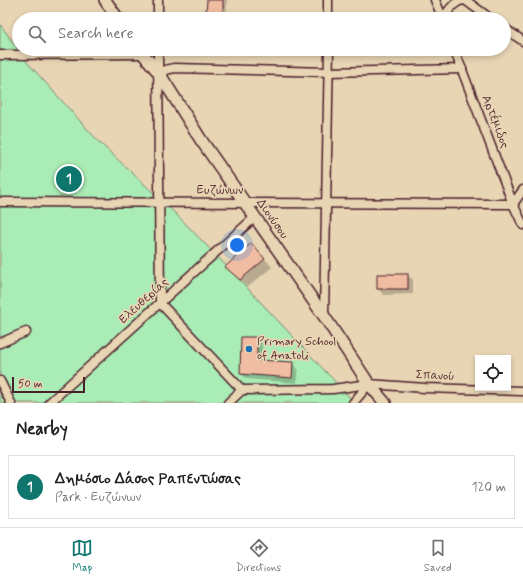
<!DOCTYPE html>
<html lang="en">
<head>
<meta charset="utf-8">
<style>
  :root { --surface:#fff; --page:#f6f6f6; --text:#202124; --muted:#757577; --line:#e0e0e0; --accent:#0f766e }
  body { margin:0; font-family:Mynerve,sans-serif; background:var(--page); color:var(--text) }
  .controls { position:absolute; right:12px; bottom:12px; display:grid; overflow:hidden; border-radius:0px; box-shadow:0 2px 6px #0003 }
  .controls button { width:36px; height:36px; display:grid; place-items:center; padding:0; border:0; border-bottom:1px solid var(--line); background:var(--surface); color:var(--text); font:20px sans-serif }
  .scale { position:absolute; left:12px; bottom:10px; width:73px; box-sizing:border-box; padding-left:4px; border:2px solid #4a1f2b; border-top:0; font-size:11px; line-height:14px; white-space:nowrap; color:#4a1f2b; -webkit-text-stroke:3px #e7d5b3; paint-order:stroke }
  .you { position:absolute; left:237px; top:245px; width:14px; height:14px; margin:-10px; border:3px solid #fff; border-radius:50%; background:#1a73e8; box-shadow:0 0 0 6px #1a73e833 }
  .badge { display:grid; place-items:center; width:26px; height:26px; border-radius:50%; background:var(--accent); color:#fff; font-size:13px; font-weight:700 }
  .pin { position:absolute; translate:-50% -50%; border:2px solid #fff; box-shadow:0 1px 4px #0006 }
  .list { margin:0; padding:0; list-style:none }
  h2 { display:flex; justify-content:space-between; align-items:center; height:52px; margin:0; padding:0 16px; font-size:17px }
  h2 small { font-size:13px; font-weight:400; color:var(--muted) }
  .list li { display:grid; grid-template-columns:26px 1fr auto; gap:12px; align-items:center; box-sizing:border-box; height:64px; margin:0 8px 8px; padding:0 8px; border:1px solid var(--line); border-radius:0px }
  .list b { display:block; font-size:15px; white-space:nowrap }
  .list p { margin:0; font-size:13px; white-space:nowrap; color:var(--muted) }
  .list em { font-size:13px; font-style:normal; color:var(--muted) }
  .icon { flex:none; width:22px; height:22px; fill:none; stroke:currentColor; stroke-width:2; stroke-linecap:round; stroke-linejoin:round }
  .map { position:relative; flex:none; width:523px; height:403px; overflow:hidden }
  .search { position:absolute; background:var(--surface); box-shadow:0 2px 6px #0003; left:12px; right:12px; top:12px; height:44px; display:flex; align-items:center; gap:10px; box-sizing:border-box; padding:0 14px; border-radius:22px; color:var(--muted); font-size:15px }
  .sheet { height:124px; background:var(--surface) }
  nav { display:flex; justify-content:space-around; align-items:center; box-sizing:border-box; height:56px; border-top:1px solid var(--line); background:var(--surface); font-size:11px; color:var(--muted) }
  nav a { display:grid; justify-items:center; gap:2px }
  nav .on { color:var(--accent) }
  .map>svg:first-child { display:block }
  .green { fill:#aaecb5; stroke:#7a8670 }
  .shadow { fill:#0003 }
  .building { fill:#f0bda2; stroke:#4a1f2b }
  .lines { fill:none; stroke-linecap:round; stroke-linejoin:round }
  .street-casing { stroke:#4a1f2b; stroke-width:11 }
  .secondary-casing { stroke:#4a1f2b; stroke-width:14 }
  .street { stroke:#e7d5b3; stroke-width:8 }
  .secondary { stroke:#e7d5b3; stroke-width:11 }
  .poi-dot { fill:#1f6fb2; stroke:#e7d5b3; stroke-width:1.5 }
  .labels { text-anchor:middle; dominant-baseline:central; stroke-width:3.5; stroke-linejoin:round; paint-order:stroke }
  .street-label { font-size:12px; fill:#4a1f2b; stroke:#e7d5b3 }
  .poi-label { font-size:12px; fill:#4a1f2b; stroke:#e7d5b3; text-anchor:start }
</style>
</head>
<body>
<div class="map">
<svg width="523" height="403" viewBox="0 0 523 403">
  <rect width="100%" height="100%" fill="#e7d5b3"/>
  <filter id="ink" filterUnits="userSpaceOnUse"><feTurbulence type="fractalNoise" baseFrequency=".025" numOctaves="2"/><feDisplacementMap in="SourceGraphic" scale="8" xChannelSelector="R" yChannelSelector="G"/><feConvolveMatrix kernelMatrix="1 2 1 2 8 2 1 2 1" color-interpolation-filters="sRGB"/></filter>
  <g filter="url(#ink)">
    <polygon class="green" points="0,24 26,61 99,142 177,215 236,276 355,403 0,403"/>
    <g class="shadow">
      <polygon points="208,0 227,0 226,19 211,18 207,15"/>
      <polygon points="259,252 272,267 248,287 234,274"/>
      <polygon points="378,275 407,275 413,280 413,294 384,295 378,289"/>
      <polygon points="257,338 262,343 262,362 292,363 298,369 297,383 246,379 241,373"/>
    </g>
    <g class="building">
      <polygon points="207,0 223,0 223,15 206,15"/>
      <polygon points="251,243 265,259 240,280 225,267"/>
      <rect x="377" y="274" width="31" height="15"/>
      <polygon points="241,337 257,337 257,360 293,362 292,378 240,374"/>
    </g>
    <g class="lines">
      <defs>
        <g id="street">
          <polyline points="158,0 158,19"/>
          <polyline points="328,0 328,19"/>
          <polyline points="435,0 443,19"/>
          <path d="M442,19C449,11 454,0 465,0L491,19"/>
          <polyline points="504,28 523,41"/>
          <polyline points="158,49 160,303 242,390 333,389 369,384 425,388 523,391"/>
          <polyline points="454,49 513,204 523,225"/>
          <polyline points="0,55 143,54"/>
          <polyline points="159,73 165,70 175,68 329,72 462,69"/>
          <polyline points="0,202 513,204"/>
          <polyline points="513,204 523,190"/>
          <polyline points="324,316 329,49"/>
          <polyline points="0,343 26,332"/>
          <polyline points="0,381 11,403"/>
          <polyline points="49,403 255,217"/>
          <polyline points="228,403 242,390"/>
          <polyline points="353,403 369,384"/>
        </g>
        <g id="secondary">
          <polyline points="105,0 118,19"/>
          <polyline points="139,49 159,73 201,140 324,316 369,384 385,403"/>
        </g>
      </defs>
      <use href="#street" class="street-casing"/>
      <use href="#secondary" class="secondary-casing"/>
      <use href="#street" class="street"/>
      <use href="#secondary" class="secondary"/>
    </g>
  </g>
  <circle class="poi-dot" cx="249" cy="349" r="4"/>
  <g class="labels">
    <g class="street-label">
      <text transform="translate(495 122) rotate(69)">Αρτέμιδος</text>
      <text x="220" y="191">Ευζώνων</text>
      <text transform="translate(272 219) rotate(55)">Διονύσου</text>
      <text transform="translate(144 301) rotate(-42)">Ελευθερίας</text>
      <text transform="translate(435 376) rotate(3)">Σπανού</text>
    </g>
    <g class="poi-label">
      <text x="257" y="342">Primary School<tspan x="257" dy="14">of Anatoli</tspan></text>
    </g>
  </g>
</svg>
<div class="controls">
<button><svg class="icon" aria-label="locate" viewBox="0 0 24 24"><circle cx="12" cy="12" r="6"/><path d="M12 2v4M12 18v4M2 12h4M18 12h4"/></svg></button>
</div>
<div class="scale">50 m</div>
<div class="you"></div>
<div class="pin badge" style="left:69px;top:179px">1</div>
<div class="search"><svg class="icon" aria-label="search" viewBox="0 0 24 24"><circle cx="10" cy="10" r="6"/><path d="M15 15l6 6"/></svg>Search here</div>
</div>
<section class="sheet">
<h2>Nearby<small></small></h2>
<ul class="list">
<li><span class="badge">1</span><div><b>Δημόσιο Δάσος Ραπεντώσας</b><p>Park · Ευζώνων</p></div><em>120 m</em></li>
</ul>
</section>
<nav>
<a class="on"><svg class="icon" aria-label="map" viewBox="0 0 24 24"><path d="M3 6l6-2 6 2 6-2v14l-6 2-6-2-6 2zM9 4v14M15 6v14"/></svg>Map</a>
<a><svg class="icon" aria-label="directions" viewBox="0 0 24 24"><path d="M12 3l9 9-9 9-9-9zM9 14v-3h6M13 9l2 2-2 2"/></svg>Directions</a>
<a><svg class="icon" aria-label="saved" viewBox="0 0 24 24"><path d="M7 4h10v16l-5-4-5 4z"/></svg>Saved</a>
</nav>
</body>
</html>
